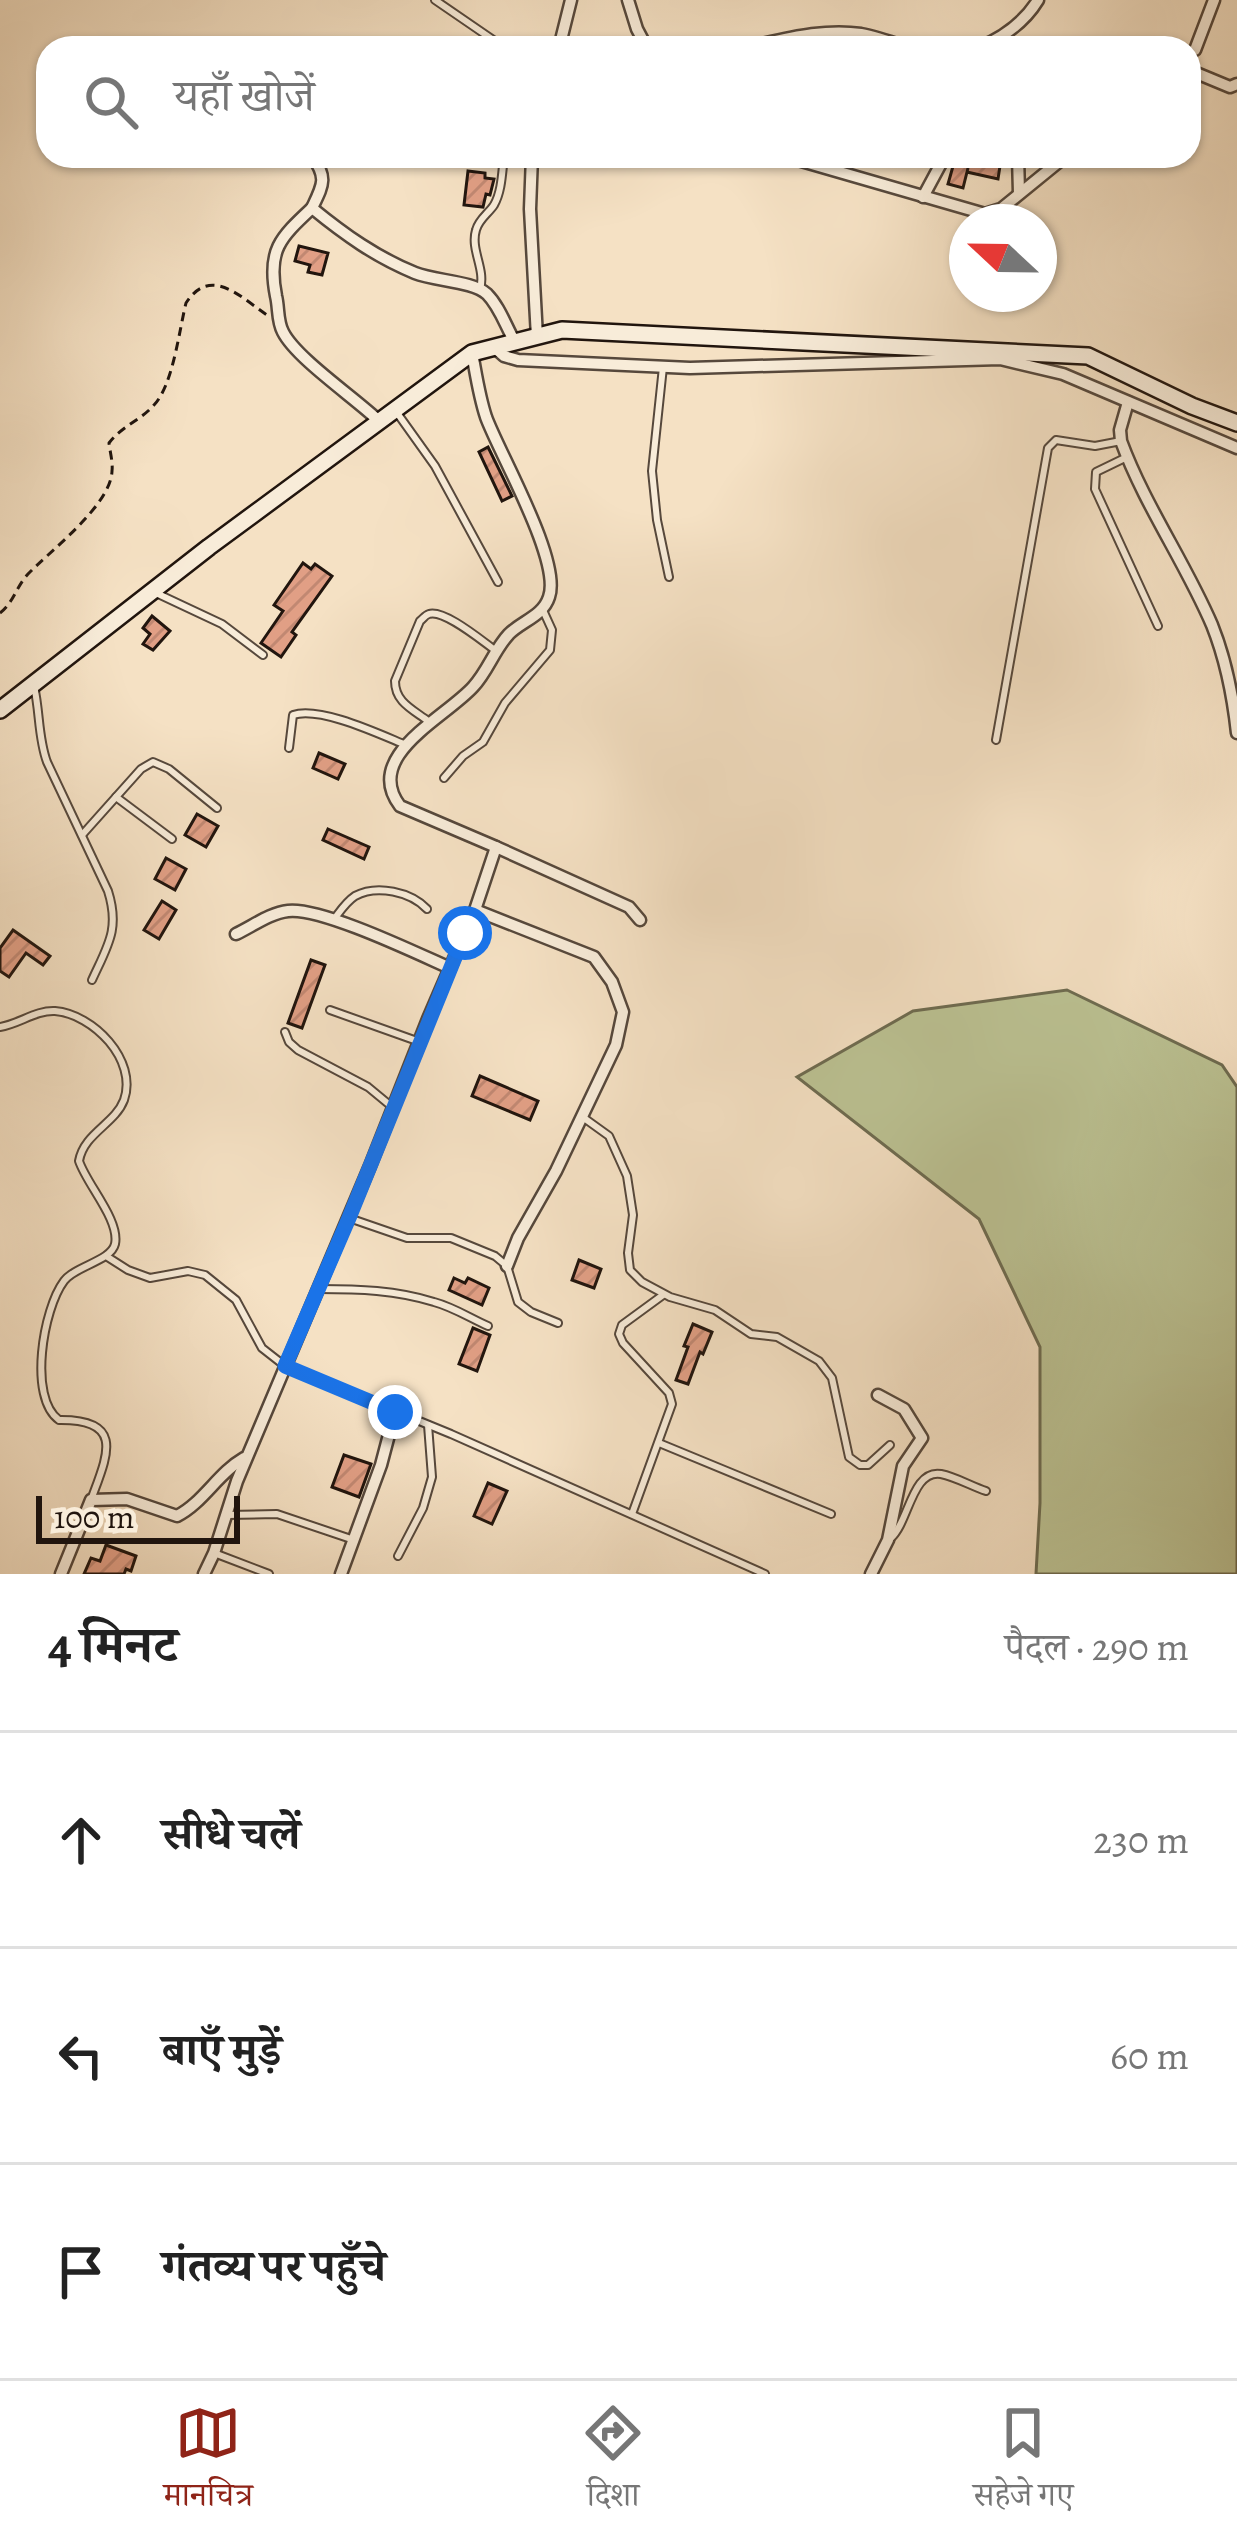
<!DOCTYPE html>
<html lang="hi">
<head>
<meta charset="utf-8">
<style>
  :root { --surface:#fff; --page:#f2f2f2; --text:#222; --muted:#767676; --line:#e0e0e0; --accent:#8f2418 }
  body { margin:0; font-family:Alegreya,"Noto Serif Devanagari",serif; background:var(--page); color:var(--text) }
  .compass { position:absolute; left:949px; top:204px; width:108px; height:108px; border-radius:50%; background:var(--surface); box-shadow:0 3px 9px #0004; rotate:292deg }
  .scale { position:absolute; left:36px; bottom:30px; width:204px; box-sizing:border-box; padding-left:12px; border:6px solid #21150e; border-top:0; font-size:33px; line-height:42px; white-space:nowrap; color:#21150e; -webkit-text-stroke:9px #f8ecd9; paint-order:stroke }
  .stop { position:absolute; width:36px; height:36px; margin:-27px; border:9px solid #1a73e8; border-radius:50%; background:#fff }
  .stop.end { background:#1a73e8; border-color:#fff; box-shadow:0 3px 12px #0008 }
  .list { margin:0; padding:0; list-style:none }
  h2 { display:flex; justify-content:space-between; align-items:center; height:156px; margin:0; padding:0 48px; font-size:51px }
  h2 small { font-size:39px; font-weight:400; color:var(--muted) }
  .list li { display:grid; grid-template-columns:78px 1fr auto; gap:36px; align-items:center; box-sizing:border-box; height:216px; padding:0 48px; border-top:3px solid var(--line) }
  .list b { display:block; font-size:45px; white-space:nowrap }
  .list em { font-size:39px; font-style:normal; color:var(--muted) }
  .icon { flex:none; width:66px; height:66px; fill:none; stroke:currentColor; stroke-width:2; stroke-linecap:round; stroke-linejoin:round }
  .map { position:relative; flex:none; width:1237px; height:1574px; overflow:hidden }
  .search { position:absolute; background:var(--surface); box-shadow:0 3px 9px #0004; left:36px; right:36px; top:36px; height:132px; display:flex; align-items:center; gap:30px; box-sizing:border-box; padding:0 42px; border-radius:36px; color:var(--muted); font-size:45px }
  .sheet { height:804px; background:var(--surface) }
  nav { display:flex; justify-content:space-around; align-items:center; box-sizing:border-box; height:168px; border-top:3px solid var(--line); background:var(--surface); font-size:33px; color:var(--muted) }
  nav a { display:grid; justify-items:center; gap:6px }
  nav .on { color:var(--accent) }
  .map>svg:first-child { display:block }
  .grass { fill:#bcc394; stroke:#6e6c51; stroke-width:3 }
  .building { fill:url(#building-hatch); stroke:#21150e; stroke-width:3 }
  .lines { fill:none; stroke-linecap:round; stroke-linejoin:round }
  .lane-casing { stroke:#56483c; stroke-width:10 }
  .street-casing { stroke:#56483c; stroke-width:15 }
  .secondary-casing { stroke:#21150e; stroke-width:20 }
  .path { stroke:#21150e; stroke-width:3; stroke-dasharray:9 6; stroke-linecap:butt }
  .lane { stroke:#f8ecd9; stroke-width:6 }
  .street { stroke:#f8ecd9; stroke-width:10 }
  .secondary { stroke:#f8ecd9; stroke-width:15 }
  .route { stroke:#1a73e8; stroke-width:15 }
</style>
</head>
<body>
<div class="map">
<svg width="1237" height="1574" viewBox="0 0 1237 1574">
  <defs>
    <pattern id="building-hatch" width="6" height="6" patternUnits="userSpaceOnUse" patternTransform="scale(3)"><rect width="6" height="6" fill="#e19f85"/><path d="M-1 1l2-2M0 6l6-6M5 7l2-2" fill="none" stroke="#c18872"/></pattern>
  </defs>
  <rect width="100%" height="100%" fill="#f5e1c4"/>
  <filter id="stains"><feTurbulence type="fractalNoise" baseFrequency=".00167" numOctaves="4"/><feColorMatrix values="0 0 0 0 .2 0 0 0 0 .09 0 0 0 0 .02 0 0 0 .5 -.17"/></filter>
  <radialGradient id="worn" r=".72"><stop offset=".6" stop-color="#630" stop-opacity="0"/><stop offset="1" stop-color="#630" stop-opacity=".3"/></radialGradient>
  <polygon class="grass" points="1067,990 1222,1065 1237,1087 1237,1574 1036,1574 1040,1503 1040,1347 979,1219 797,1077 913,1011"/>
  <g class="building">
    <polygon points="970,156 995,156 994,165 1000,166 998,179 967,172 968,168 963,188 948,184 955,159 969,163"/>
    <polygon points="468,171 485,173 485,178 494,179 490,195 486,194 483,207 464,205"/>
    <polygon points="299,246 328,253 322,275 308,272 310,265 295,261"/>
    <polygon points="488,447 512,496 502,501 479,452"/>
    <polygon points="303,563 311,569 315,564 332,576 292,632 296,635 281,657 261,643 283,611 274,605"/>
    <polygon points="152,616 170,631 153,650 143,644 150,634 143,628"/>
    <polygon points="319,753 345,764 338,779 313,768"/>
    <polygon points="197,814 218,826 206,847 185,835"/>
    <polygon points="328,829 369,847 364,859 323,840"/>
    <polygon points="166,858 186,869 175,890 155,879"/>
    <polygon points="162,901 176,910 159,939 144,930"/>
    <polygon points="13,930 50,956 43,965 26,953 9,977 0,971 0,948"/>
    <polygon points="311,960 325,965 302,1028 288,1023"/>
    <polygon points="480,1076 538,1101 530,1120 472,1096"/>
    <polygon points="579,1260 601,1269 594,1288 572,1280"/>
    <polygon points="454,1278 465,1283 468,1278 489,1288 482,1305 449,1290"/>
    <polygon points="693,1324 712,1332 703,1354 700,1352 688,1384 676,1380 688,1347 684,1346"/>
    <polygon points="473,1328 490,1335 477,1371 459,1364"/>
    <polygon points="344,1455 371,1464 359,1497 332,1487"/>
    <polygon points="488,1483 507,1491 492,1524 474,1516"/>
    <polygon points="106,1545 136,1556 131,1571 126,1569 124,1574 84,1574 91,1558 100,1561"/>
  </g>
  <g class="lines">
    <defs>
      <g id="lane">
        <polyline points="435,0 505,48"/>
        <path d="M480,289C486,269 470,250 476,230C479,219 488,214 494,205C502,191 502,172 504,156"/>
        <polyline points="663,367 652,471 657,520 669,577"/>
        <polyline points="395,410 435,466 498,582"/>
        <polyline points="1127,457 1096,472 1095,489 1158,626"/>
        <polyline points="156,593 222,624 263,655"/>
        <path d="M34,686C40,712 38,738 47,762L108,891C120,929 108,945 92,980"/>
        <path d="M428,721C412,709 395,702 395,681L420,621C423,619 425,615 429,614C444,609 482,641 495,650"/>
        <polyline points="996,740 1048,448 1056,440 1095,446 1121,441"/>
        <path d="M289,748L293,715C320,706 379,734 406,745"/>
        <polyline points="444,778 463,756 483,742 505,703 550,650 552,630 542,608"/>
        <polyline points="116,797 172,839"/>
        <polyline points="82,835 141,769 153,762 169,769 217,808"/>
        <path d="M335,918C341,910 346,902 355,896C377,884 411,892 427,909"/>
        <polyline points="330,1010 417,1041"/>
        <path d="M0,1027C19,1024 36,1010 55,1011C93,1014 138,1060 124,1100C115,1124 84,1133 79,1161C87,1185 120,1220 115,1244C111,1261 75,1266 64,1281C43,1309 28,1398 59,1420C126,1419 107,1456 91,1500"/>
        <polyline points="285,1032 289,1042 298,1050 368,1087 391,1106"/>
        <polyline points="584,1118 609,1136 627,1176 633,1215 628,1253 630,1270 642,1282 670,1297 715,1310 751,1334 777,1337 819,1361 832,1378 849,1457 860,1465 868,1465 890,1445"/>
        <polyline points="349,1218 407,1238 451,1238 495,1256 507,1266 518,1302 531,1312 558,1323"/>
        <polyline points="106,1256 128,1270 150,1278 188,1271 205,1275 236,1300 262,1348 285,1366 451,1434 765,1574"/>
        <path d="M319,1289C358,1289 396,1290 434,1302C453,1307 470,1318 488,1326"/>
        <polyline points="659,1443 831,1514"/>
        <polyline points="632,1514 672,1404 669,1393 623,1343 619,1334 622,1325 663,1295"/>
        <polyline points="226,1515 277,1514 354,1540"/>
        <path d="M891,1538C909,1522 912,1469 941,1474C956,1477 971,1486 986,1491"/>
        <polyline points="214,1553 269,1574"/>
        <polyline points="398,1556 423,1508 432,1477 428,1425"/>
      </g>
      <g id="street">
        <polyline points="628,0 637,29 647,48"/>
        <polyline points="559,48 571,0"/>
        <path d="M744,48C782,40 822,28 861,34C877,37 894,43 909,48"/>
        <path d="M978,48C1002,38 1024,23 1038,0"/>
        <polyline points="1195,50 1214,0"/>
        <polyline points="1189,70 1230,87 1237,84"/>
        <path d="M312,156C328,178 323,185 312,208C345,235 376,257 415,273C435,281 473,281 487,294C500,307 506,327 515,342"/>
        <polyline points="532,156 530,209 537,337"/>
        <polyline points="784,156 985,214 1001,209 1066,156"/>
        <polyline points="1018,156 1019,193"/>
        <polyline points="923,197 945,156"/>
        <path d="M312,208C280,238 267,250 276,296C279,308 277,321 283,332C296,358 355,398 379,421"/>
        <polyline points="495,348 504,356 518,360 690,368 1000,359 1063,374 1237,448"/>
        <path d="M1128,402L1120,430L1121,441C1145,506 1185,562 1212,625C1226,660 1233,696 1237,733"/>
        <polyline points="496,847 629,907 640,920"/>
        <polyline points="475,910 594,957 612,982 623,1012 616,1045 556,1171 518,1238 507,1266"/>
        <path d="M236,934C253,926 270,913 288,911C321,907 416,953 450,968"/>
        <path d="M61,1574L91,1500L127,1499L177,1516C203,1503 218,1473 244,1458"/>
        <path d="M204,1574L214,1553L237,1481L370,1166L428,1019L475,910L496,847L400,806C362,756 445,718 473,687C488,671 494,650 509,634C522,621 543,616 549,597C562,561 499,453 486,417C479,396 476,374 472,353"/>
        <polyline points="341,1574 381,1465 395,1412"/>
        <polyline points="871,1574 888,1540 903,1466 922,1438 904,1409 878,1395"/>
      </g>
      <polyline id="secondary" points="0,710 209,547 472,353 562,330 1088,356 1192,406 1237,423"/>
    </defs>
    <use href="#lane" class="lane-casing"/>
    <use href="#street" class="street-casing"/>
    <use href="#secondary" class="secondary-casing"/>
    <path class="path" d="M0,613C14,602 16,587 28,574C50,551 111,505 112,471C113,462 110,452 109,443C122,426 141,420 154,405C173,385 179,331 186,303C211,265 240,297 267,315"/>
    <use href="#lane" class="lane"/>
    <use href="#street" class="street"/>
    <use href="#secondary" class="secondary"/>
  </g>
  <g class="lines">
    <polyline class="route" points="395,1412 285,1366 349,1218 465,933"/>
  </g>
  <rect width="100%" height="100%" filter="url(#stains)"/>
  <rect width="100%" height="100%" fill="url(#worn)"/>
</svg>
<svg class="compass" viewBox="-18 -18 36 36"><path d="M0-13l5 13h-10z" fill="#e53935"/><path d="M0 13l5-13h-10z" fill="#767676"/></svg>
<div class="scale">100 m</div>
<div class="stop" style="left:465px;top:933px"></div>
<div class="stop end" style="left:395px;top:1412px"></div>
<div class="search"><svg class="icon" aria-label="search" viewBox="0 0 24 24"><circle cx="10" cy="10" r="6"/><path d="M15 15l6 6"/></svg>यहाँ खोजें</div>
</div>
<section class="sheet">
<h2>4 मिनट<small>पैदल · 290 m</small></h2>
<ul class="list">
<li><svg class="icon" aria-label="ahead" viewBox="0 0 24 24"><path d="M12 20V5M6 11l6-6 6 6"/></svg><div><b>सीधे चलें</b></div><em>230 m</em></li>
<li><svg class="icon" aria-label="left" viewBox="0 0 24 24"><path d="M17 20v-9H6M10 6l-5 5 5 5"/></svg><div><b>बाएँ मुड़ें</b></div><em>60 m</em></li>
<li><svg class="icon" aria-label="arrive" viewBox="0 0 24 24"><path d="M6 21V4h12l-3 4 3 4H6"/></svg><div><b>गंतव्य पर पहुँचे</b></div></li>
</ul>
</section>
<nav>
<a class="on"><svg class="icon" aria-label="map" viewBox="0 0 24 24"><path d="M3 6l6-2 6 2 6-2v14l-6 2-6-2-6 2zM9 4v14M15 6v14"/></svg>मानचित्र</a>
<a><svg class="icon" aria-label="directions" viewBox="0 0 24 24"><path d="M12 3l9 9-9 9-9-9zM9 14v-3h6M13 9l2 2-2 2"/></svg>दिशा</a>
<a><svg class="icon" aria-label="saved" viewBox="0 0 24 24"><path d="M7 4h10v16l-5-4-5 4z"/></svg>सहेजे गए</a>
</nav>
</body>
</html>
